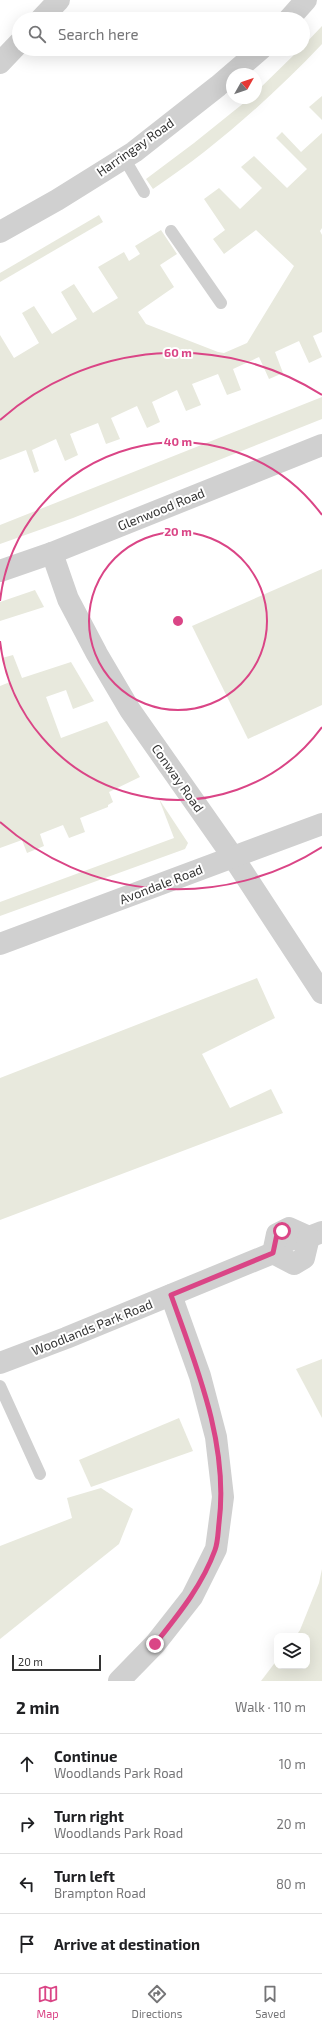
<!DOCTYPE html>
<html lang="en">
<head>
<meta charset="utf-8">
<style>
  :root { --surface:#fff; --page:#f2f2f2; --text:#202124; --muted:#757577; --line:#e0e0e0; --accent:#da4586 }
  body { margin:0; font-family:"Exo 2",sans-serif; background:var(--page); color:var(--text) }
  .controls { position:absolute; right:12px; bottom:12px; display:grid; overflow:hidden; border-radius:8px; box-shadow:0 4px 16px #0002 }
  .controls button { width:36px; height:36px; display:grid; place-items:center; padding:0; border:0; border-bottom:1px solid var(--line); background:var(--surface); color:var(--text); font:20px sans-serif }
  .compass { position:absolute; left:226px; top:68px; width:36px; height:36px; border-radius:50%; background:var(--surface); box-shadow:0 4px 16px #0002; rotate:50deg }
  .scale { position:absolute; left:12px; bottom:10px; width:89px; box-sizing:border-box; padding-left:4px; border:2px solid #333; border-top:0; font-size:11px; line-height:14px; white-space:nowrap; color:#333; -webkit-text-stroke:3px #fff; paint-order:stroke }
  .stop { position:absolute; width:12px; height:12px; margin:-9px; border:3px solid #da4586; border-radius:50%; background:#fff }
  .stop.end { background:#da4586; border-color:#fff; box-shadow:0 1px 4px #0008 }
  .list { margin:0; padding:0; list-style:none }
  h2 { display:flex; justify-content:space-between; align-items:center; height:52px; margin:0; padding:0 16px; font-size:17px }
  h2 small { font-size:13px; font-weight:400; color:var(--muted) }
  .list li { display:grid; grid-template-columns:26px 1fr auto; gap:12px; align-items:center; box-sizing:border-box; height:60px; padding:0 16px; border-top:1px solid var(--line) }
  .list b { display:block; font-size:15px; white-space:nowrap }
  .list p { margin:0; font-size:13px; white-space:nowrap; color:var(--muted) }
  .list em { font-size:13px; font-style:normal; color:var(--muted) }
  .icon { flex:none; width:22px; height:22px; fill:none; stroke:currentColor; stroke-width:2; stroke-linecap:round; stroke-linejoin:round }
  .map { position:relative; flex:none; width:322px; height:1681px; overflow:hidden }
  .search { position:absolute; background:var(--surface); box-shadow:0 4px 16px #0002; left:12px; right:12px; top:12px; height:44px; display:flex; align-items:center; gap:10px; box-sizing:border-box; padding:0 14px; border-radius:22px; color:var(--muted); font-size:15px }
  .sheet { height:292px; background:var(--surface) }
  nav { display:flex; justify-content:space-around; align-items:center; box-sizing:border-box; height:56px; border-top:1px solid var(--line); background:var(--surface); font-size:11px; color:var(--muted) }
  nav a { display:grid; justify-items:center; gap:2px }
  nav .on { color:var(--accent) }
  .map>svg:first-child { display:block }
  .green { fill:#e8e9dd }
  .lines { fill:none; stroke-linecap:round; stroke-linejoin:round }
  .lane { stroke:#d0d0d0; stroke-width:12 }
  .street { stroke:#d0d0d0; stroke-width:22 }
  .route { stroke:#da4586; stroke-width:5 }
  .ring { fill:none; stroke:#da4586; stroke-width:2 }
  .labels { text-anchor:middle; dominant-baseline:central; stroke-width:4; stroke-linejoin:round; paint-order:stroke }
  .street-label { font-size:13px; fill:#333; stroke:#fff }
  .centre { fill:#da4586; stroke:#fff; stroke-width:2 }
  .ring-label { font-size:12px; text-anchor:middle; font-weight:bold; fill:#da4586; stroke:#fff; stroke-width:4; stroke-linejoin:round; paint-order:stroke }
</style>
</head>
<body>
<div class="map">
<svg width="322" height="1681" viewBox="0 0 322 1681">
  <rect width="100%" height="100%" fill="#fff"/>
  <g class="green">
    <path d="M322,26V44C273,96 212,150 153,189L146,179L194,143L250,98H256V92L300,49H303V46Z"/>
    <polygon points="322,96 322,120 309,107"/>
    <polygon points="282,132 301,152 322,133 322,228 320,231 322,235 322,332 313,336 322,357 309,363 299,341 275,352 283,373 269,379 259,357 233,369 241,390 227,395 218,374 192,384 201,405 186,411 177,390 152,402 160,422 147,428 137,406 111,418 120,439 106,444 98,423 70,434 78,455 65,461 56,439 32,450 39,471 34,473 26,450 0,460 0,335 14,358 39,343 22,313 34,306 52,334 77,319 61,292 74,284 93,313 118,298 98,267 124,252 129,261 140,254 135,246 161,230 177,254 160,265 174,287 138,312 146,324 218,352 224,353 247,343 294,266 256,230 224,254 213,239 225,230 204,199 219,188 240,209 262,188 241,167 254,156 287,188 307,169 276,138"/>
    <polygon points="99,215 103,222 0,282 0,273"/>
    <polygon points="322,397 322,419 73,518 0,544 0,525"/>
    <polygon points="322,569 322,705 248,739 192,626"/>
    <polygon points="35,590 44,607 0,621 0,602"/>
    <polygon points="13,655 22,678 71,662 94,701 73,709 66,690 46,697 61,738 107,721 140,777 109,792 113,802 108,805 108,807 80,818 85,832 69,838 63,825 40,834 44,846 27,853 22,840 0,848 0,686 10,682 2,658"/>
    <polygon points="159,799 188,843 185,849 0,916 0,902 174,838"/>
    <polygon points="257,978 275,1018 202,1054 230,1108 271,1089 283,1113 0,1220 0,1078"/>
    <polygon points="322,1359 322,1418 296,1369"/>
    <polygon points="179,1418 193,1451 91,1487 79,1460"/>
    <polygon points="101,1488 133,1509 119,1544 0,1639 0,1546 72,1518 67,1498"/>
    <polygon points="322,1569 322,1681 261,1681 277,1660 277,1666 307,1666 307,1636 296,1636 300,1630 319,1583"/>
  </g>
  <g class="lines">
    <g class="lane">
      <polyline points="124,158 144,192"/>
      <polyline points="171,231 221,303"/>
      <polyline points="273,1253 309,1237"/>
      <polyline points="0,1386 40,1474"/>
    </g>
    <g class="street">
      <polyline points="41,19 59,0"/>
      <polyline points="289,19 306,0"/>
      <polyline points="0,63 19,43"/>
      <polyline points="0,232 57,200 134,152 218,86 261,49"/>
      <polyline points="52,553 68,599 97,654 130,710 233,857 322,993"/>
      <polyline points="0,571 52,553 322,445"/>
      <polyline points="0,944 322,824"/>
      <polyline points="273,1253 277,1234 289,1228 309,1237 322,1232"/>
      <polyline points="273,1253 294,1264 304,1258 309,1237"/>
      <polyline points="0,1363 66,1338 273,1253"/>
      <polyline points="119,1681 155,1644 192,1597 216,1549 223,1497 216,1437 200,1376 171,1295"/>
    </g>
  </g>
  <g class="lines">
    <path class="route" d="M155,1644C178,1615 202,1586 215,1550C218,1542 218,1532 219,1523C229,1445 197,1368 171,1295L273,1253L277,1234L282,1231"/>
  </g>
  <g class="ring">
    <circle cx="178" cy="621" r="89"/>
    <path d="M322 727A179 179 0 0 1 0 641M0 601A179 179 0 0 1 322 515"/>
    <path d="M322 847A268 268 0 0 1 0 822M0 420A268 268 0 0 1 322 395"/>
  </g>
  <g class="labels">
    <g class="street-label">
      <text transform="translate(135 147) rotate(-35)">Harringay Road</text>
      <text transform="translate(161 509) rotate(-22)">Glenwood Road</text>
      <text transform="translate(178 778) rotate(55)">Conway Road</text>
      <text transform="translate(161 884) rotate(-21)">Avondale Road</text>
      <text transform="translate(92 1327) rotate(-22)">Woodlands Park Road</text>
    </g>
  </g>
  <circle cx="178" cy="621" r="6" class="centre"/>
  <g class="ring-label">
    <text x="178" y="357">60 m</text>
    <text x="178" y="446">40 m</text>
    <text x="178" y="536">20 m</text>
  </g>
</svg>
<div class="controls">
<button><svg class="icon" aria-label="layers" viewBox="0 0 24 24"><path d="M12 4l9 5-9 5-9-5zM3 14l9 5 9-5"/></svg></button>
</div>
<svg class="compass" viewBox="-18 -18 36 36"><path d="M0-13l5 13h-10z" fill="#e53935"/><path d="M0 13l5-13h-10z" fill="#757577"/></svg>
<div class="scale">20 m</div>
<div class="stop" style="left:282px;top:1231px"></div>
<div class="stop end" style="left:155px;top:1644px"></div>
<div class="search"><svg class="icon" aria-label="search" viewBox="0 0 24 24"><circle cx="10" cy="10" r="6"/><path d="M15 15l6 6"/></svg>Search here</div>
</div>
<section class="sheet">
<h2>2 min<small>Walk · 110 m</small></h2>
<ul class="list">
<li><svg class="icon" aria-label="ahead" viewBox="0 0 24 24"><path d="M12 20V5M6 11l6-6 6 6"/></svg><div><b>Continue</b><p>Woodlands Park Road</p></div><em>10 m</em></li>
<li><svg class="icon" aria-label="right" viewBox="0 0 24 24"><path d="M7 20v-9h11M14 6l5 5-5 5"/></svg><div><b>Turn right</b><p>Woodlands Park Road</p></div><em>20 m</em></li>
<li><svg class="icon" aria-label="left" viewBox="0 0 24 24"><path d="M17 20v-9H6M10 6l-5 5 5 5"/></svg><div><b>Turn left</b><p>Brampton Road</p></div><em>80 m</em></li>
<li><svg class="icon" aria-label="arrive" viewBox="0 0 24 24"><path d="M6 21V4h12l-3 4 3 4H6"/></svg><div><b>Arrive at destination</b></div></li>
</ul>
</section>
<nav>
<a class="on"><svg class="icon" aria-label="map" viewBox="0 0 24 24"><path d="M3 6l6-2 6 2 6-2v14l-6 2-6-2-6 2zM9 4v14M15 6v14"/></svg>Map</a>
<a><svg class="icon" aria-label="directions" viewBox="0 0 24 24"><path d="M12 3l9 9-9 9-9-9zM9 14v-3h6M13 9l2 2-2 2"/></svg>Directions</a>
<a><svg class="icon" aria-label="saved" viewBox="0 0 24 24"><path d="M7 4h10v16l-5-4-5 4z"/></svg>Saved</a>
</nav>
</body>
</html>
